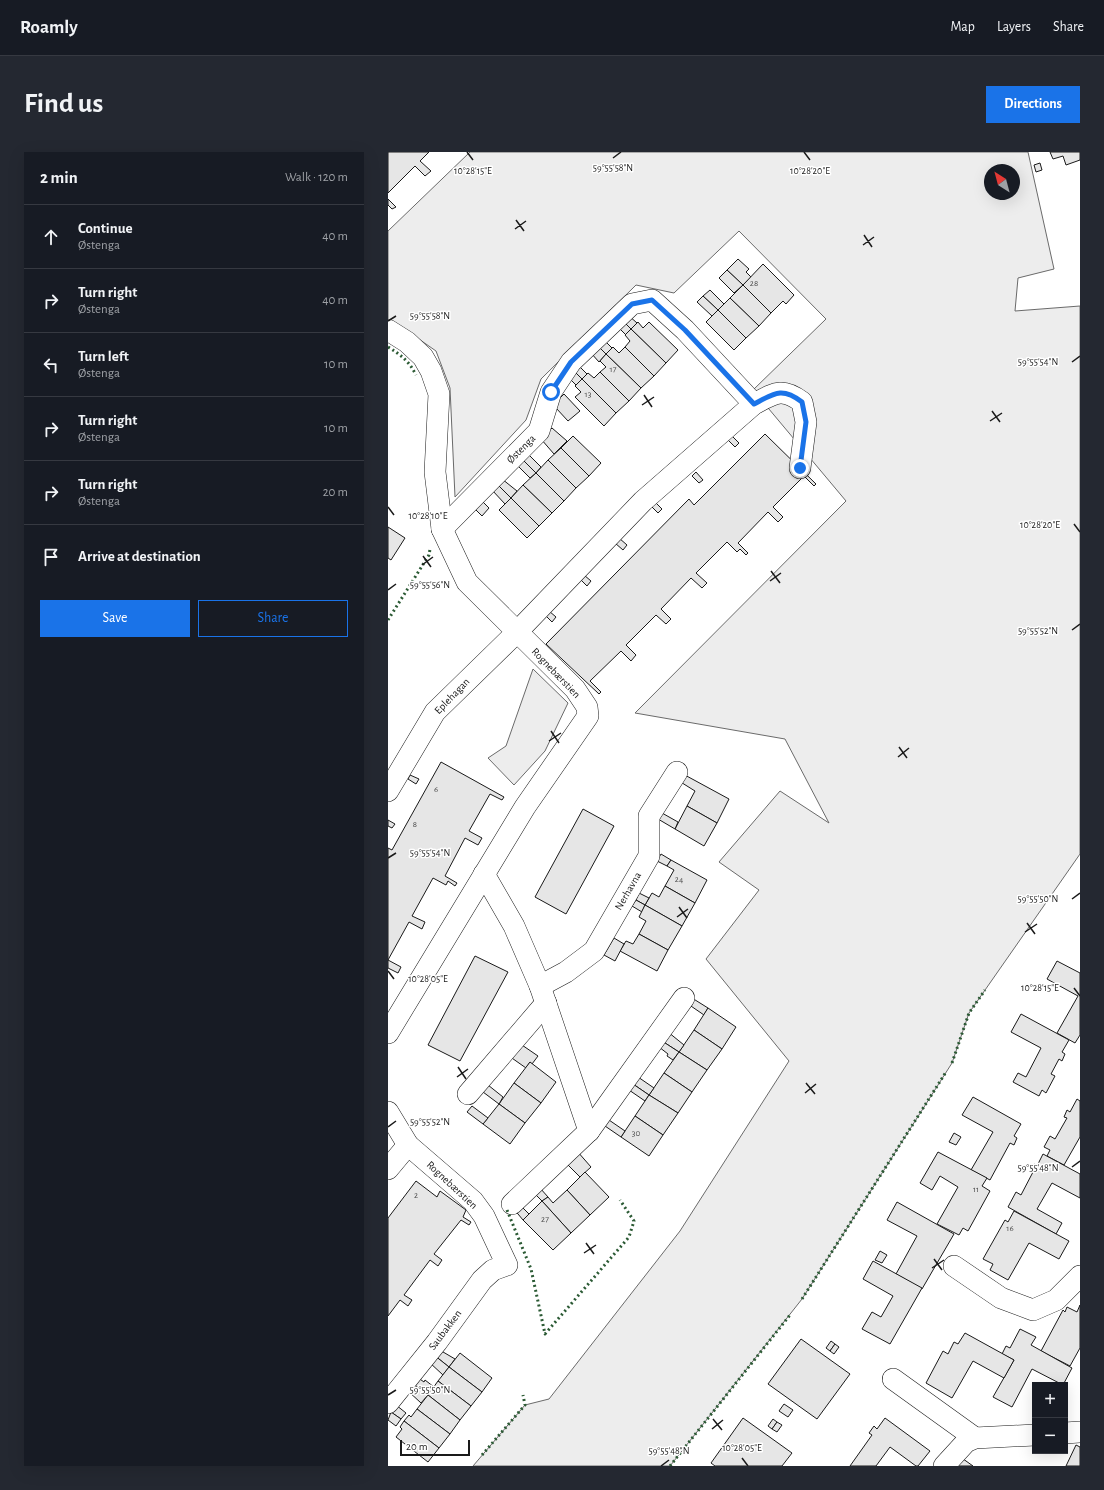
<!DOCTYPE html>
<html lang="en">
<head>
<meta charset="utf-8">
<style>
  :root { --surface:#171b24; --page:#242831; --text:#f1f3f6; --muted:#9ea1a6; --line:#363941; --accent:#1a73e8 }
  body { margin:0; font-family:"Alegreya Sans",sans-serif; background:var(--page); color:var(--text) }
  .controls { position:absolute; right:12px; bottom:12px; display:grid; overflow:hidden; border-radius:0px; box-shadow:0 4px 16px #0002 }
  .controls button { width:36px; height:36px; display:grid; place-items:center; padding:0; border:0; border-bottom:1px solid var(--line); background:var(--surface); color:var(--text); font:20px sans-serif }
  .compass { position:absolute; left:596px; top:12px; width:36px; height:36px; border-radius:50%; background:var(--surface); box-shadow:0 4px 16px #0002; rotate:324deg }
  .scale { position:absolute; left:12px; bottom:10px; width:70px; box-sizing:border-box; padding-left:4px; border:2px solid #1a1a1a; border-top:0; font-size:11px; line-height:14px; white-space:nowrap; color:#1a1a1a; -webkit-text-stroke:3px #fff; paint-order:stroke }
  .stop { position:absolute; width:12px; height:12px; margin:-9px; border:3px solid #1a73e8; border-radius:50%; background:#fff }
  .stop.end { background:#1a73e8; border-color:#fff; box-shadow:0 1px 4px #0008 }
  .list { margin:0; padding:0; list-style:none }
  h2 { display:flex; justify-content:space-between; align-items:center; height:52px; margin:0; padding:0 16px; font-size:17px }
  h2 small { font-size:13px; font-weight:400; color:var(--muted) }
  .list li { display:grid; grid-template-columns:26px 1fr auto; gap:12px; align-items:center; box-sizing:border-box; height:64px; padding:0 16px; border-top:1px solid var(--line) }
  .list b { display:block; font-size:15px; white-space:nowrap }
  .list p { margin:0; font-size:13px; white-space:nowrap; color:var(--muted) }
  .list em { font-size:13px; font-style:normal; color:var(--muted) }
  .actions { display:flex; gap:8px; padding:12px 16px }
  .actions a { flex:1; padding:9px 0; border:1px solid var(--accent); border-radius:0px; text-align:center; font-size:14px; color:var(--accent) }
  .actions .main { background:var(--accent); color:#fff }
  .icon { flex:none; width:22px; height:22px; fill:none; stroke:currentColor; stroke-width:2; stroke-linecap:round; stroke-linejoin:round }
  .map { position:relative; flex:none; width:692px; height:1314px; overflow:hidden; border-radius:0px }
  header { display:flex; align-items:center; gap:24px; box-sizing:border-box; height:56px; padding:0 20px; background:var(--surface); border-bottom:1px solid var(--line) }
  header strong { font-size:19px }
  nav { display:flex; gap:22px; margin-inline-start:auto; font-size:14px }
  .intro { display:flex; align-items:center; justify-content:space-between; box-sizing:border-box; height:96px; padding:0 24px }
  h1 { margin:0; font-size:28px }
  .button { padding:10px 18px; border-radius:0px; background:var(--accent); color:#fff; font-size:14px; font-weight:700 }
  main { display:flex; gap:24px; padding:0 24px }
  aside { flex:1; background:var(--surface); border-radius:0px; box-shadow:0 4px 16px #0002 }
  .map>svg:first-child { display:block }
  .built { fill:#ededed; stroke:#6a6a6a; fill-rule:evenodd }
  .building { fill:#e6e6e6; stroke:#1a1a1a }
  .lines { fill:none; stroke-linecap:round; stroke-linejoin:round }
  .street-casing { stroke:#1a1a1a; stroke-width:22 }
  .street { stroke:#fff; stroke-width:21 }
  .hedge { stroke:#2b5a34; stroke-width:3; stroke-dasharray:2 3; stroke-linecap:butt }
  .route { stroke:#1a73e8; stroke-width:5 }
  .ticks { fill:none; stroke:#1a1a1a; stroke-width:1.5 }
  .labels { text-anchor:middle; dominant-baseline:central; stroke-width:3; stroke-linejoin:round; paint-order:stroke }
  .number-label { font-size:9px; fill:#4d4d4d }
  .street-label { font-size:11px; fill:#1a1a1a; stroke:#fff }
  .ticks-label { font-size:10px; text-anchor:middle; fill:#1a1a1a; stroke:#fff; stroke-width:3; stroke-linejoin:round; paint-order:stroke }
</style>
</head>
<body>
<header>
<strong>Roamly</strong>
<nav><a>Map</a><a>Layers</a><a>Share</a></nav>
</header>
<div class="intro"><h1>Find us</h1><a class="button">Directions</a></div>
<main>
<aside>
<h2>2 min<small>Walk · 120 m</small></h2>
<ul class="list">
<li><svg class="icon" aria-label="ahead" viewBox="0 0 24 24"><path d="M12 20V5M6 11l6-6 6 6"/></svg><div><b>Continue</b><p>Østenga</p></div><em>40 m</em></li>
<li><svg class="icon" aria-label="right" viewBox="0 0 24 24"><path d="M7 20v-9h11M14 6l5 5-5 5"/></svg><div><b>Turn right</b><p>Østenga</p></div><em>40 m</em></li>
<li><svg class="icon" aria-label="left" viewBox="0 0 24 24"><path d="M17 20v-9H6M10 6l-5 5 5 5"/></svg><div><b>Turn left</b><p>Østenga</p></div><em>10 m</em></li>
<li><svg class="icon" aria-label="right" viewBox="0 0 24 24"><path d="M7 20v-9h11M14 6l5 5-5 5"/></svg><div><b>Turn right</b><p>Østenga</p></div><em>10 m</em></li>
<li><svg class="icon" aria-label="right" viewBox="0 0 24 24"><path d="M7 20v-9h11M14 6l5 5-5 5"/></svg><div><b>Turn right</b><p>Østenga</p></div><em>20 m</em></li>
<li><svg class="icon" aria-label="arrive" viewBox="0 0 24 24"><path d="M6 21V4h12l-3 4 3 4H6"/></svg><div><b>Arrive at destination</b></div></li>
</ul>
<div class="actions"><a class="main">Save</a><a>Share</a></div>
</aside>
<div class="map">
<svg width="692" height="1314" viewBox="0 0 692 1314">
  <rect width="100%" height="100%" fill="#fff"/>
  <g class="built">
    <path d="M82,0H640L666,117L630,126L627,159L692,154V702L581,861L564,911L414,1147L282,1314H85L137,1253L161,1247L292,1079L401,909L318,807L371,738L331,710L392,639L441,671L397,587L247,561L458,349L365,238L438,167L351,79L286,141L248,133L153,227L138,268L67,345L62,236L48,199L5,169L0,168V79ZM602,18H626V42H602Z"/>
    <polygon points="145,517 180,551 157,599 126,633 100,606 118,594"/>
  </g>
  <g class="building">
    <polygon points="0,0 41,0 32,9 43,19 37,24 27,14 0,41"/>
    <polygon points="662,0 692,0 692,8 678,13 675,4 665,7"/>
    <polygon points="652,11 654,18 648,20 646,13"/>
    <polygon points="0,47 8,55 4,57 0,53"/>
    <polygon points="350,107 361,117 358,120 363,125 355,133 339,118"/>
    <polygon points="375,112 406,143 398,152 395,149 383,161 355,133"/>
    <polygon points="339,118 355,133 346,141 331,126"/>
    <polygon points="355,133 383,161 371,174 342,146"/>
    <polygon points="322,138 336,152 330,158 315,144"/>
    <polygon points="315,144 330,158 324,164 309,150"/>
    <polygon points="342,146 371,174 358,186 330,158"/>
    <polygon points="330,158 358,186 346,198 318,170"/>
    <polygon points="240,163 249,171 243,177 235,169"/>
    <polygon points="235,169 243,177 238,183 229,174"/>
    <polygon points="250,170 255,176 261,170 290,198 278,211 243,177"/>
    <polygon points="243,177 278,211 266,224 237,195 242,189 237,183"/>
    <polygon points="216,188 224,196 218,202 210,194"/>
    <polygon points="210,194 218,202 211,210 203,201"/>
    <polygon points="225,195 231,201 237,195 266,224 253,236 218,202"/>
    <polygon points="218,202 253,236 241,249 212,220 218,215 212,209"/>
    <polygon points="191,214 199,222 194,227 186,219"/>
    <polygon points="186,219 194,227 188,233 180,225"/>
    <polygon points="212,220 241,249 228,261 194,227 200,221 206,226"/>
    <polygon points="194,227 228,261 216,274 187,245 193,240 187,234"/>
    <polygon points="176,242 192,259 180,269 168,256 169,249"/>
    <polygon points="164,276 179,289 166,302 153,287"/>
    <polygon points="377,282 428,332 426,334 416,324 385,355 395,365 390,370 380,360 350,391 360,401 358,403 352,397 349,400 339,390 308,421 319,431 314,436 303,426 273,457 283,467 278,472 268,463 238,493 248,503 243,509 233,499 202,529 213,540 211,542 158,492 301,347 306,353"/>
    <polygon points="185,284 213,311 201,324 173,296"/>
    <polygon points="344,284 351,291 347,295 340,288"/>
    <polygon points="173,296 201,324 188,336 160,308"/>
    <polygon points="139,301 153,315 148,321 134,307"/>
    <polygon points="134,307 148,321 142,326 128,312"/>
    <polygon points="160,308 188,336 176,349 148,321"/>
    <polygon points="308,320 315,328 311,331 304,324"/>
    <polygon points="148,321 176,349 164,361 135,333"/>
    <polygon points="114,327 129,339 123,346 109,332"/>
    <polygon points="109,332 123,346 117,352 104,338"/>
    <polygon points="135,333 164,361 151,374 123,346"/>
    <polygon points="123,346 151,374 139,386 111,358"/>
    <polygon points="93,348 101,356 94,364 86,356"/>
    <polygon points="267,350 274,357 270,361 263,354"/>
    <polygon points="0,375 17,386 3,408 0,406"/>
    <polygon points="231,386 239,393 235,398 227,391"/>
    <polygon points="196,423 203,429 199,434 192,427"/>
    <polygon points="161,459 168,465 164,470 157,463"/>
    <polygon points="53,610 116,645 114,648 102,642 81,679 94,686 90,693 77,686 57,724 69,731 67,734 60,729 58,733 45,726 24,764 37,770 34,777 21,770 0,808 13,815 10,821 0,816 0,696 4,698"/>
    <polygon points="295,622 341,647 329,671 299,654 307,639 291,629"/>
    <polygon points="22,623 31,627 28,632 20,627"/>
    <polygon points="299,654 329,671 316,694 287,677"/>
    <polygon points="195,657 226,674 178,762 147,745"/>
    <polygon points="274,661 290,670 287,677 270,667"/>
    <polygon points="0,668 7,672 4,676 0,674"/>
    <polygon points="273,702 283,708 279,714 269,709"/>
    <polygon points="283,708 319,728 307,751 277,734 286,718 279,714"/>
    <polygon points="277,734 307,751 294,774 257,753 264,741 271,745"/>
    <polygon points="251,741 261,746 257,753 248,748"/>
    <polygon points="248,748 257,753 254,760 244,754"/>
    <polygon points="257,753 294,774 280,798 251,782 258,769 251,765"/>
    <polygon points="251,782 280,798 269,819 232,799 238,789 245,792"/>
    <polygon points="226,786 236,792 227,809 216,803"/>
    <polygon points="87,804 120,820 72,909 40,893"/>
    <polygon points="669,809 692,821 692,883 687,891 669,881 690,844 659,827"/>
    <polygon points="304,846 320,856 316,863 300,852"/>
    <polygon points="320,856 348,875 334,897 306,878"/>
    <polygon points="633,862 681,888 674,900 677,902 674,909 671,907 663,922 667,924 658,941 654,938 651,944 625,930 630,921 638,925 653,896 623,880"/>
    <polygon points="306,878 334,897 319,918 291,900"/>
    <polygon points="280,880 296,893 291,900 274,889"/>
    <polygon points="274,889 291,900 285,908 279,904 280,902 271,895"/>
    <polygon points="131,891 150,904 144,912 142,910 138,916 121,904"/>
    <polygon points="291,900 319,918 304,940 276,921"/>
    <polygon points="142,910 168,930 153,951 126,931"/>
    <polygon points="276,921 304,940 290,961 261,943"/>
    <polygon points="250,925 266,936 261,943 245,932"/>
    <polygon points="126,931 153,951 137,971 111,952"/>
    <polygon points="245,932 261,943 257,949 241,938"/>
    <polygon points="100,933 115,945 111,952 95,940"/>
    <polygon points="261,943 290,961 275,983 247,964"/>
    <polygon points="585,945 633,972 626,984 629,986 626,993 622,991 602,1028 583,1018 605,980 574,963"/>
    <polygon points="689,947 692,949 692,985 676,1013 659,1004 662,998 656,995 662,984 667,987 679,966 676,965 679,958 682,960"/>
    <polygon points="111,952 137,971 122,992 95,972"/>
    <polygon points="84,954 100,966 95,972 79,960"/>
    <polygon points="247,964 275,983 261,1004 233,985"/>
    <polygon points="221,968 237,979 233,985 217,974"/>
    <polygon points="566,981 573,985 568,993 561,990"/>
    <polygon points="189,999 203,1015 192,1025 178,1011"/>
    <polygon points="550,1000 599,1026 594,1034 602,1039 580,1079 575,1076 571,1083 549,1072 570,1035 552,1024 544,1038 532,1031"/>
    <polygon points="655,1002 692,1022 692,1046 664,1031 649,1057 674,1071 668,1082 620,1055 628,1040 633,1043 645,1020 642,1018 646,1012 649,1014"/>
    <polygon points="197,1020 221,1045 202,1063 179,1038"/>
    <polygon points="28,1029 49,1045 52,1039 78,1058 75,1065 83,1070 81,1073 73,1068 46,1102 54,1108 50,1114 42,1108 16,1143 24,1148 20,1154 12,1148 0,1164 0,1066"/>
    <polygon points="152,1036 160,1045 154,1049 146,1041"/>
    <polygon points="179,1038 202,1063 183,1081 154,1049 160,1045 165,1051"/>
    <polygon points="154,1049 183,1081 165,1098 135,1068"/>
    <polygon points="509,1050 566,1082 534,1137 508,1122 529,1084 499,1068"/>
    <polygon points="133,1054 141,1062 135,1068 125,1056"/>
    <polygon points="626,1059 681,1089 671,1107 641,1091 620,1128 602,1118 605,1112 595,1107 617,1068 620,1070"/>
    <polygon points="492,1099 499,1103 494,1111 487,1108"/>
    <polygon points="485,1109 534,1136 502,1192 474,1177 484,1160 493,1165 505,1144 475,1127"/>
    <polygon points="692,1153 692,1196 682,1214 653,1199 675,1158 677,1160 679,1155 689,1160"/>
    <polygon points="632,1177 648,1185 643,1193 684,1216 675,1233 644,1217 624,1255 605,1245 626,1208 614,1202 618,1194 622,1196"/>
    <polygon points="577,1181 626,1208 616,1226 585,1209 564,1246 538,1231 555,1199 560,1202 566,1190 570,1192"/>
    <polygon points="413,1187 462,1222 429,1267 380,1232"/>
    <polygon points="443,1189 447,1192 442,1199 438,1196"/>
    <polygon points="447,1192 451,1195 446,1202 442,1199"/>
    <polygon points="50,1197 67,1207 61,1215 46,1203"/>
    <polygon points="72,1201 104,1226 94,1240 61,1215"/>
    <polygon points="46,1203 61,1215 55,1223 41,1210"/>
    <polygon points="61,1215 94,1240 83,1254 50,1229"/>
    <polygon points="29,1225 36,1230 37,1228 46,1235 40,1243 24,1231"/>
    <polygon points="50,1229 83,1254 72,1268 40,1243"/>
    <polygon points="24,1231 40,1243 33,1251 19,1238"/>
    <polygon points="40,1243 72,1268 62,1282 29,1257"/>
    <polygon points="396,1252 405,1258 400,1265 391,1259"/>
    <polygon points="8,1253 18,1261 13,1267 3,1260"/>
    <polygon points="29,1257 62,1282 51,1296 16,1269 21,1263 23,1265"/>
    <polygon points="3,1260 13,1267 8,1274 0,1268"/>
    <polygon points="355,1266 404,1301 394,1314 327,1314 323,1311"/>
    <polygon points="497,1266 542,1299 530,1314 528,1314 502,1295 488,1314 462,1314 484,1283 481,1281 486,1274 489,1277"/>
    <polygon points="385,1267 389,1270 384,1277 380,1274"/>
    <polygon points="16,1269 51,1296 40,1310 8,1285 14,1277 12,1275"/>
    <polygon points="389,1270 394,1273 389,1280 384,1277"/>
    <polygon points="688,1293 692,1295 692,1314 678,1314"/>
    <polygon points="571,1304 585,1314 564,1314"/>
  </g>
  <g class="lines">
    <defs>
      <g id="street">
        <polyline points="0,178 19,190 35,205 43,219 51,242 47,320 54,377 79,430 187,537 199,555 200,564 137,655 0,881"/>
        <polyline points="54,377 151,279 163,240 183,210 244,152 264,148 297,178 366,252"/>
        <path d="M0,639L47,560L128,481L255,349L366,252C387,241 394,235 414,250L418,270L412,316"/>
        <polyline points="96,722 126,774 152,834 201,979"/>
        <polyline points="152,834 178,820 206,799 261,704 261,664 289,620"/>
        <polyline points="80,942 158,851"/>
        <polyline points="0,960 20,993 85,1049 96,1064 119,1113 105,1118 94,1128 49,1190 0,1251"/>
        <polyline points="0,1017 20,993"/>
        <polyline points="124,1052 201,979 296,846"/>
        <polyline points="566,1114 613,1146 645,1158 668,1148 692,1124"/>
        <polyline points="505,1227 587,1286"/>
        <polyline points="677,1281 692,1280"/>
        <polyline points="556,1314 578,1290 587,1286 647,1283"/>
      </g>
    </defs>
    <use href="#street" class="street-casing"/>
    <use href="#street" class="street"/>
    <g class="hedge">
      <path d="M0,195C13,203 21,209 28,223"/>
      <polyline points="0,468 41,403 42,397"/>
      <polyline points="564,911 581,861 597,838"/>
      <polyline points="119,1058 143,1117 157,1182 241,1085 246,1069 232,1048"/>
      <polyline points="414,1147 558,920"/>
      <polyline points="94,1303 137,1253 135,1243"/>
      <polyline points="282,1314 402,1163"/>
    </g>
  </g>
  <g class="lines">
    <path class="route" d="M163,240L183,210L244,152L264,148L297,178L366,252C387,241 394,235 414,250L418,270L412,316"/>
  </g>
  <path class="ticks" d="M79,0L85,8M416,0L422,8M225,6L233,0M128,68L136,79M127,77L138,69M476,83L484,95M475,93L486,85M0,169L8,164M684,210L692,204M256,243L264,255M254,253L266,245M604,259L612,270M602,269L614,261M0,355L6,363M686,372L692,380M35,404L43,415M34,413L45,405M383,419L392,431M382,429L393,421M0,438L8,432M684,478L692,472M163,579L171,591M161,589L173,581M511,595L519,606M510,605L521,596M0,706L8,701M684,747L692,741M291,755L299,766M289,765L300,757M639,771L647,782M637,780L649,772M0,819L6,827M686,836L692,844M70,915L78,927M69,925L80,917M418,931L427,942M417,941L428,932M0,975L8,969M684,1015L692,1009M198,1091L206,1102M196,1101L208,1093M546,1107L554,1118M544,1116L556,1108M0,1243L8,1238M325,1267L334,1278M324,1277L335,1268M354,1306L360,1314M273,1314L281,1308"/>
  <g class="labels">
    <g class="number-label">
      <text x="366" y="131">28</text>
      <text x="225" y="217">17</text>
      <text x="200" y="242">13</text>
      <text x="48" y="637">6</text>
      <text x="27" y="672">8</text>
      <text x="291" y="727">24</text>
      <text x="248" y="981">30</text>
      <text x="588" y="1037">11</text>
      <text x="28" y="1043">2</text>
      <text x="157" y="1067">27</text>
      <text x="622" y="1076">16</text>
    </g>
    <g class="street-label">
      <text transform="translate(133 297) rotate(-45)">Østenga</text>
      <text transform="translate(168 521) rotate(46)">Rognebærstien</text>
      <text transform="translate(64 544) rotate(-46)">Eplehagan</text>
      <text transform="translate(240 739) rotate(-60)">Nerhavna</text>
      <text transform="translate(64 1033) rotate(43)">Rognebærstien</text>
      <text transform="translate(57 1178) rotate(-53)">Saubakken</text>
    </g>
  </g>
  <g class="ticks-label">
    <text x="225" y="19">59°55'58"N</text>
    <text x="85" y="22">10°28'15"E</text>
    <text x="422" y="22">10°28'20"E</text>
    <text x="42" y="167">59°55'58"N</text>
    <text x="650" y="213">59°55'54"N</text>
    <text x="40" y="367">10°28'10"E</text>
    <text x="652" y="376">10°28'20"E</text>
    <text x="42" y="436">59°55'56"N</text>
    <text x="650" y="482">59°55'52"N</text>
    <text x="42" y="704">59°55'54"N</text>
    <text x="650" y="750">59°55'50"N</text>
    <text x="40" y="830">10°28'05"E</text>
    <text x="652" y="839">10°28'15"E</text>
    <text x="42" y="973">59°55'52"N</text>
    <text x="650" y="1019">59°55'48"N</text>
    <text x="42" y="1241">59°55'50"N</text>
    <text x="354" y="1299">10°28'05"E</text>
    <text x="281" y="1302">59°55'48"N</text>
  </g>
</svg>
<div class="controls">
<button>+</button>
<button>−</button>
</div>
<svg class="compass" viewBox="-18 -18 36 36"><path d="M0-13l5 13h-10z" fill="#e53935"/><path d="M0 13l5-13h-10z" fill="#9ea1a6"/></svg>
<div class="scale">20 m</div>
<div class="stop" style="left:163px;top:240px"></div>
<div class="stop end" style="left:412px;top:316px"></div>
</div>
</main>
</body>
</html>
